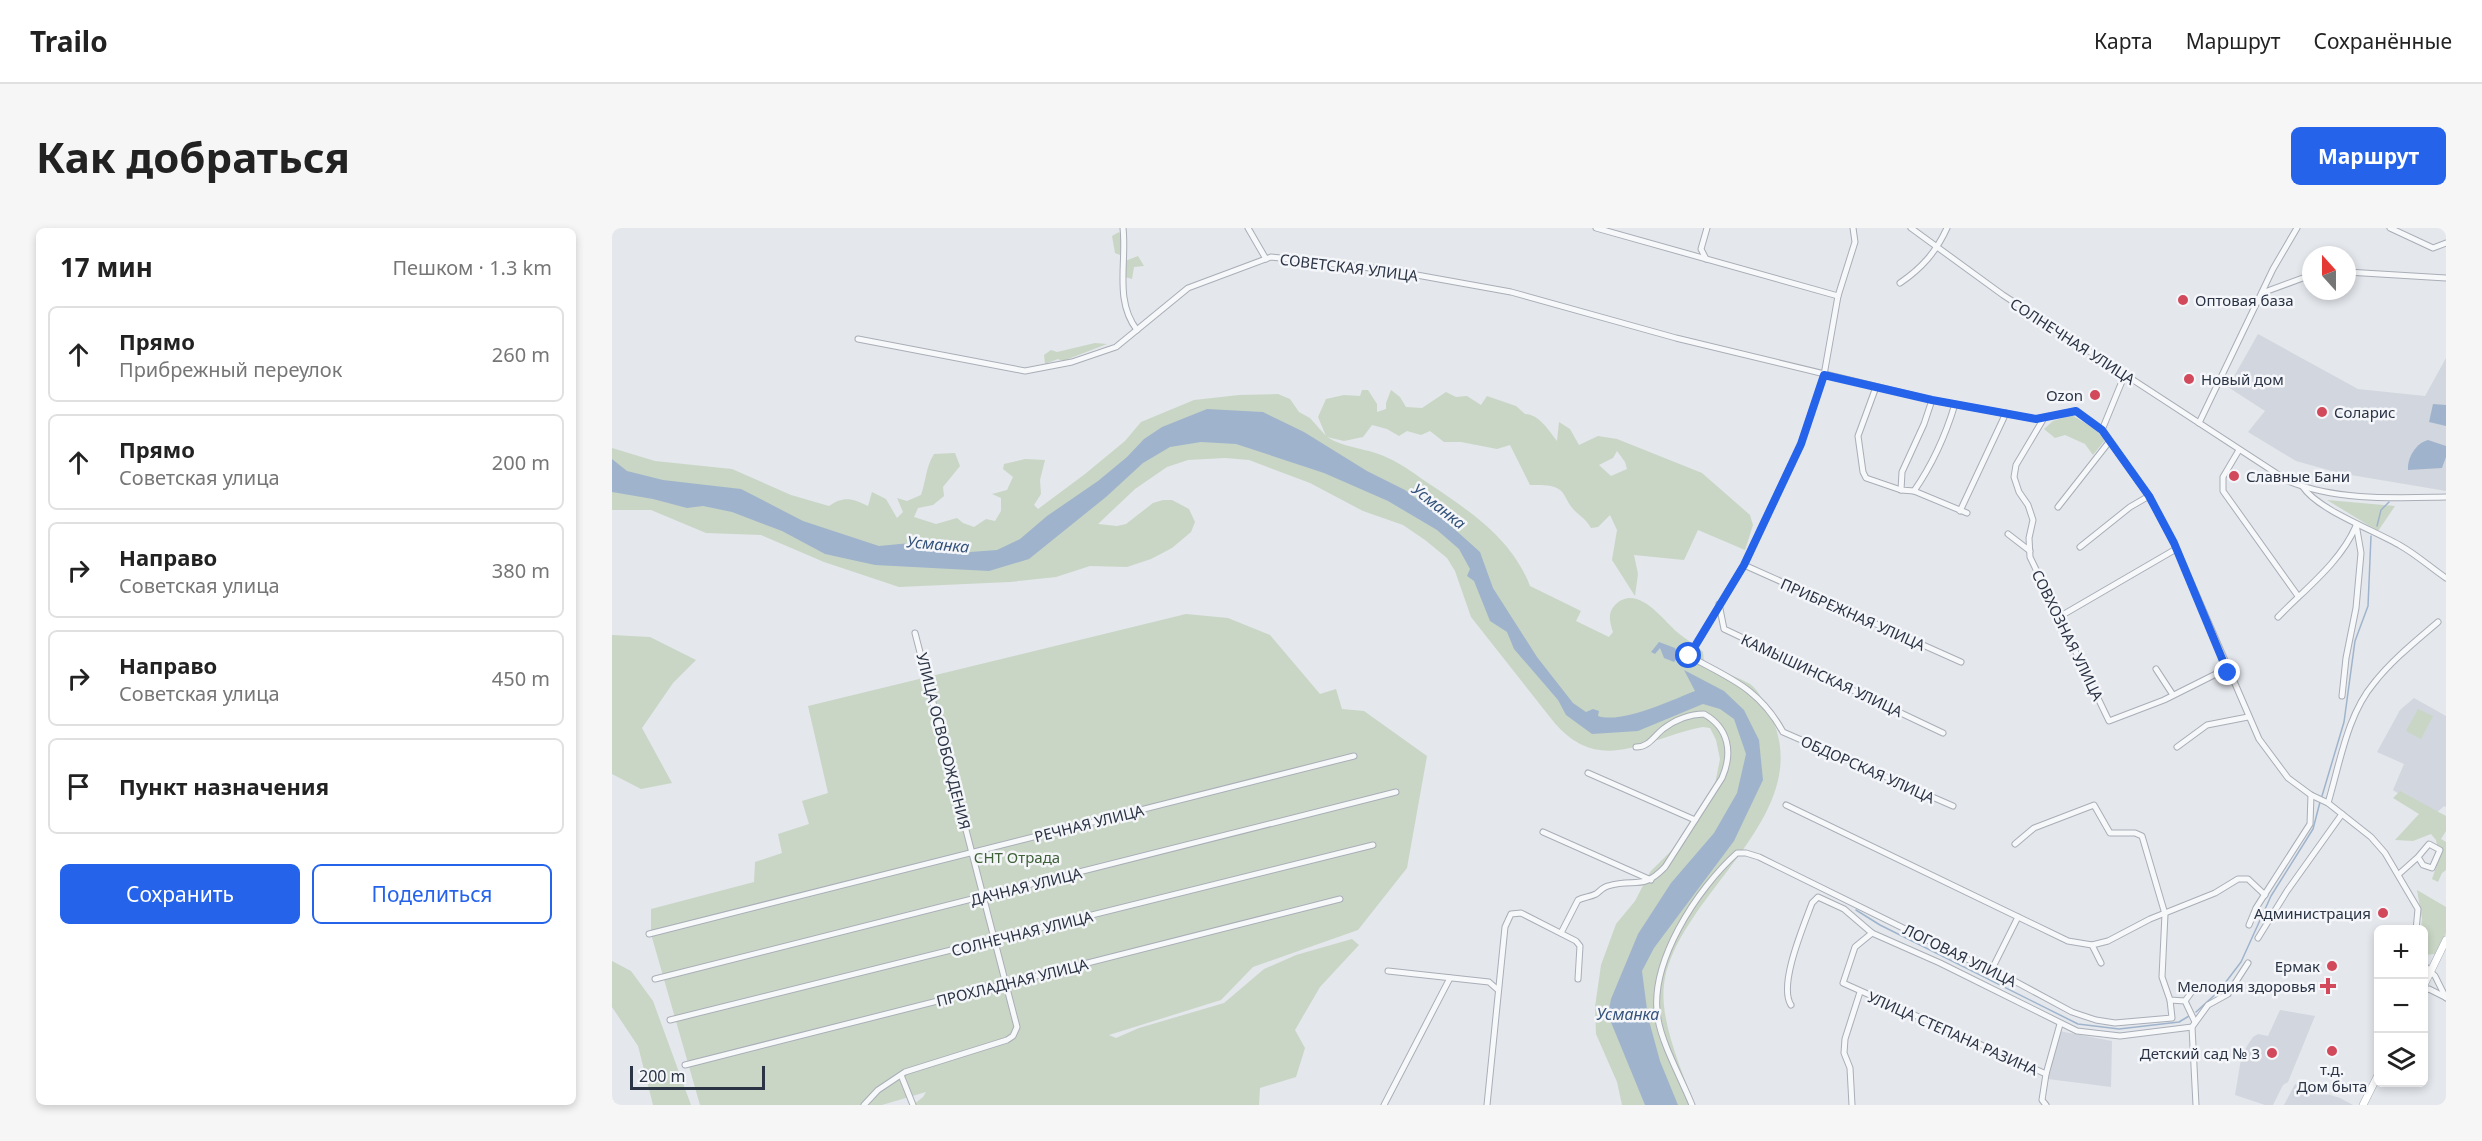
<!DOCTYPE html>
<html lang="ru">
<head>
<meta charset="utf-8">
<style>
  :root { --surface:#fff; --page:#f6f6f6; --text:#222; --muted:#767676; --line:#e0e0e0; --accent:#2563eb }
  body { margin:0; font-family:"Noto Sans",sans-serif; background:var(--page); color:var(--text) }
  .controls { position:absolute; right:18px; bottom:18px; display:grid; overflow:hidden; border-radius:9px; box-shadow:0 3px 9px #0003 }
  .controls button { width:54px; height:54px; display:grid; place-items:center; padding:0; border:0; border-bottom:2px solid var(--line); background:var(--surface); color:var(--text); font:30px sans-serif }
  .compass { position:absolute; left:1690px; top:18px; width:54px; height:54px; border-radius:50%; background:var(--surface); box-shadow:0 3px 9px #0003; rotate:339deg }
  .scale { position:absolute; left:18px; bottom:15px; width:135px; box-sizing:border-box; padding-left:6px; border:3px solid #2b3445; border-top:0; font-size:16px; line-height:21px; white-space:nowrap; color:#2b3445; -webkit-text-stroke:4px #f4f6f9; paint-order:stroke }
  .stop { position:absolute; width:18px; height:18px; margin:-14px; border:4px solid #2563eb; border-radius:50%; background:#fff }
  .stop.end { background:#2563eb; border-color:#fff; box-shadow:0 2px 6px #0008 }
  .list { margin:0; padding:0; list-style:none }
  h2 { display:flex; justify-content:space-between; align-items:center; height:78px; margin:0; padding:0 24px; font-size:26px }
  h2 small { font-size:20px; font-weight:400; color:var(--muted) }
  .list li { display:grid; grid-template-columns:39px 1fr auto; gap:18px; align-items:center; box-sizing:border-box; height:96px; margin:0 12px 12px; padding:0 12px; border:2px solid var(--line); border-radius:9px }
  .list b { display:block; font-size:22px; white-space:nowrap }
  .list p { margin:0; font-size:20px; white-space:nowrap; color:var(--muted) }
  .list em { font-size:20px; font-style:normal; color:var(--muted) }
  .actions { display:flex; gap:12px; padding:18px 24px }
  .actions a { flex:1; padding:14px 0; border:2px solid var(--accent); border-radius:9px; text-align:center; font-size:21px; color:var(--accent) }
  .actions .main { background:var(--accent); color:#fff }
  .icon { flex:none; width:33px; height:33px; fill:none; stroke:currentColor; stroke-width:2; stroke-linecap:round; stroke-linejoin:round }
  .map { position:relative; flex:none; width:1834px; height:877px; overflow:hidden; border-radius:9px }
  header { display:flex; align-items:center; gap:36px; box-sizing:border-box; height:84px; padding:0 30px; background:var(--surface); border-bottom:2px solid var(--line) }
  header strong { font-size:28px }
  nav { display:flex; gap:33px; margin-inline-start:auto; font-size:21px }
  .intro { display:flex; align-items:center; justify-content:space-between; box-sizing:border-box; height:144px; padding:0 36px }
  h1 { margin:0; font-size:42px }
  .button { padding:15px 27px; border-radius:9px; background:var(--accent); color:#fff; font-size:21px; font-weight:700 }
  main { display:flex; gap:36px; padding:0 36px }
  aside { flex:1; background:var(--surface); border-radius:9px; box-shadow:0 3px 9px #0003 }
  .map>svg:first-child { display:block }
  .built { fill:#d2d6de }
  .green { fill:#c9d6c5; fill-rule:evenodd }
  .water { fill:#9fb4cc }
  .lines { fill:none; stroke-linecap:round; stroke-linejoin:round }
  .stream { stroke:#9fb4cc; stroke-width:1.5 }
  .minor-casing { stroke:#a9aeb7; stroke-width:7 }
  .major-casing { stroke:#a3abb8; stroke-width:8 }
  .minor { stroke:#f7f8fa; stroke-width:5 }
  .major { stroke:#fff; stroke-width:7 }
  .route { stroke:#2563eb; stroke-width:8 }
  .poi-dot { fill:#d1495b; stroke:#f4f6f9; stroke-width:2 }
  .labels { text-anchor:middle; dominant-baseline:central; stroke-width:5; stroke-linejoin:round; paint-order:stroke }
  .street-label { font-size:15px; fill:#2b3445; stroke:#f4f6f9 }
  .poi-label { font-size:15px; fill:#2b3445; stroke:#f4f6f9; text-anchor:end }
  .park-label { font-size:15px; fill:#3f6138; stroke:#f4f6f9 }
  .water-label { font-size:16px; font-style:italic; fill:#34527a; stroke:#f4f6f9 }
</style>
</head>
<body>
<header>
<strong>Trailo</strong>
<nav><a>Карта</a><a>Маршрут</a><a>Сохранённые</a></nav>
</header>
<div class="intro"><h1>Как добраться</h1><a class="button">Маршрут</a></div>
<main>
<aside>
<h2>17 мин<small>Пешком · 1.3 km</small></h2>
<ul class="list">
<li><svg class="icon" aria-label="ahead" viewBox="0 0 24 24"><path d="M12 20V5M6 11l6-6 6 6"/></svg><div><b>Прямо</b><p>Прибрежный переулок</p></div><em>260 m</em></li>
<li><svg class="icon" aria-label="ahead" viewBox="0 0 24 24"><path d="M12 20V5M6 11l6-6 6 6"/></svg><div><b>Прямо</b><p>Советская улица</p></div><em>200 m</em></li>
<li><svg class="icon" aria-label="right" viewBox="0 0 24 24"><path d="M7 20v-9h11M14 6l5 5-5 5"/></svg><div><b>Направо</b><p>Советская улица</p></div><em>380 m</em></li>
<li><svg class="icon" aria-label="right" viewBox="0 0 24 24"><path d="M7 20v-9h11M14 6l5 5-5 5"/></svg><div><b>Направо</b><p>Советская улица</p></div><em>450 m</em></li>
<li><svg class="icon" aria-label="arrive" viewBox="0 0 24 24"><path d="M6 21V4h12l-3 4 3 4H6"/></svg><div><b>Пункт назначения</b></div></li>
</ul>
<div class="actions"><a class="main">Сохранить</a><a>Поделиться</a></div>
</aside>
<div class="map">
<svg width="1834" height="877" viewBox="0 0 1834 877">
  <rect width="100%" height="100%" fill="#e4e7ec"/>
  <g class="built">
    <polygon points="1646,106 1746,161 1813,168 1834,130 1834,263 1727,245 1684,233 1636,204 1653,183 1616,159"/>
    <polygon points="1802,470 1834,488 1834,579 1832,578 1821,588 1781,562 1792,536 1765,524 1788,482"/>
    <polygon points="1668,782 1703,788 1676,854 1671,857 1661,877 1653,877 1623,867 1629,831 1635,818 1641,809 1646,806 1656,808"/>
    <polygon points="1447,803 1500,813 1499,859 1436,851"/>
    <polygon points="1683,856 1728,870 1741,877 1672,877"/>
  </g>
  <g class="green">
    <polygon points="507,4 510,8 508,27 503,25 500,8"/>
    <polygon points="526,28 532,38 522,39 520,51 513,49 513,33"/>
    <polygon points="483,115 495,116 451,133 446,131 433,136 432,127 439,122 445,124"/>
    <path d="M750,162H756L765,176V184L774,181V175L779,162L788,169L794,179L810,180L834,164L844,169L855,168L869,177L875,168L904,178L913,186C927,186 937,203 945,213L947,194L958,201L967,217L986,208L1005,211L1090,245L1138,287L1141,297L1133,322L1086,302L1072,332L1022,327L1026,346L1023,368L1000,332L1005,302L998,287L986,299L979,300C974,291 969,289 962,282C957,277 955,271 951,265C945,256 929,257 918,257L898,217L885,221L849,214H832L818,203L809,207L795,203L787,208L775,201L760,197L751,209L732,213L715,209C734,221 757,220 776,230C792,237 805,248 819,257C859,284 900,311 918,358L969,383L964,393L997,409L1001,404C998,395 995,385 1003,377C1025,355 1050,391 1065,404C1073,411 1083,416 1091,424L1092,435C1106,442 1126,449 1138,456C1147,462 1153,477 1158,486C1207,585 1072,661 1053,750C1045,788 1069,841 1083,877H1010L1005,854L984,806L983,779L989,737L1004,696L1023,673L1038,644L1064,618L1103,556L1108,531L1104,512L1098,500L1091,499C1035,509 988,550 941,493L859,389L843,343L835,330L813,312L791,297L751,283L698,255L637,232L613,230L576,232L555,239L523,261L486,296L505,298L514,296L541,275L551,272H560L577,281L583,294L579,304L560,320L539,331L515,339L478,338L444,349L398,354L287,359L212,334L149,307L94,305L39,282H0V220L43,233L120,241L179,267L217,278C231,268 240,270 256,278L260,264L274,271L285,290L291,284L285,270L295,273L309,267C314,253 314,238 322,226L343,225L348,238L331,259L332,268L321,277L306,280L302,289L324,296L345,290L351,295L362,299L374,291L383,293L389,283V270L380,266L395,262L401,249L391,241L392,236L413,231L433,232L428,252L429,266L422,277L426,281L473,246L513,213L529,194L582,172L627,167L666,166L678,171L687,184L698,190L714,208L706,189L714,171L732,167L748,168ZM1005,223L1013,234L1015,241L999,248L987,237L1001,230Z"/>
    <polygon points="1460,187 1484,202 1493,212 1481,227 1473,216 1453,207 1443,210 1432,201 1441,193"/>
    <polygon points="1715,272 1783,278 1766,303"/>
    <polygon points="574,386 616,390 658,407 708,466 724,461 730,481 752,483 815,528 795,640 746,702 641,739 609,772 497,807 504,810 527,800 612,775 652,741 684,727 740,711 747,717 708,759 683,802 693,820 684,849 648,860 647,877 301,877 311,869 314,864 270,877 88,877 39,706 39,681 142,654 143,634 170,625 166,606 197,596 190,573 216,565 196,478"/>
    <polygon points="0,407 38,409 84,432 61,455 30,500 60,555 29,561 0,546"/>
    <polygon points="1806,481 1821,488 1809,511 1794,503"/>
    <polygon points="1788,563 1834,588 1834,603 1829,611 1834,614 1834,642 1830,645 1826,654 1820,651 1830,622 1825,617 1824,612 1819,606 1801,613 1783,612 1807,586 1781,570"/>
    <polygon points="1805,662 1834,679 1834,705 1823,726 1812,727 1812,702 1809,701 1810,691"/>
    <polygon points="0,733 19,743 41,773 79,877 41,877 26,818 0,779"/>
  </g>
  <g class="water">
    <polygon points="1821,176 1834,177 1834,198 1817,194"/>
    <path d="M595,181L651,184L692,204L755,243L793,262L829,289L868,324L881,360L925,429L961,475L974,484L981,481L987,483L986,488C1010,496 1060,472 1083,463L1072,442L1112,463L1132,482L1147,512L1151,552L1122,613L1042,720L1030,743L1036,789L1048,833L1066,877H1033L996,787L999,771L1026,706L1059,655L1102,605L1125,565L1134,526L1122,491L1108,481L1091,476L1026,503L980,506L954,487L946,472L902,421L895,404L878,393L862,353L855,348L858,341L847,321L825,302L776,273L712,245L624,216L589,214L558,219L531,235L494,269L417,331L377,343L263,337L213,326L170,303L120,284L91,278L75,280L41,271L0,264V231L15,243L51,252L129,261L191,293L267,318L309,314L358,324L385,322L408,311L435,288L486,253L515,229L532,211L550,199Z"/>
    <path d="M1816,212L1834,218V229L1830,240L1796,242C1795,230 1804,215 1816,212Z"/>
    <polygon points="1047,414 1063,420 1067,428 1062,434 1052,430 1048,420 1043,426 1039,424"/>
  </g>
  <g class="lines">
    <g class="stream">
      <polyline points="1765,298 1769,282 1777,274"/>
      <polyline points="1710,568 1732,494 1743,413 1756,378 1759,308"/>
      <polyline points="1244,682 1268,697 1466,796 1507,801 1567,794 1577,788"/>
      <polyline points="1584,784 1607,763 1629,734 1659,668 1701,601 1708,574"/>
    </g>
    <defs>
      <g id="minor">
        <path d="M511,0C515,35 502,72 525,102"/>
        <polyline points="636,0 654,31"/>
        <polyline points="984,0 1226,68"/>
        <path d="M1241,0L1243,14L1226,68L1212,147L1189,216L1132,337L1077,428C1117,450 1147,460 1171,504L1341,578"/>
        <path d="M1299,0L1391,67L1676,253C1725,273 1782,270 1834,269"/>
        <polyline points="1778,0 1821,20 1834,15"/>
        <polyline points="1094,31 1089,21 1095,0"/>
        <polyline points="1735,44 1834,50"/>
        <path d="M1288,55C1310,40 1324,24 1335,0"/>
        <polyline points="1650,65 1699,47"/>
        <polyline points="246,111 413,143 460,134 504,119 576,60 659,29 777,42 899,64 1064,110 1320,172 1424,191 1464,183 1490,202 1537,268 1562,315 1647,511 1676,550 1699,567 1716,575 1759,609 1773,625 1806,681 1804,702"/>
        <polyline points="1264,159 1246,208 1251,244 1254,250 1289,262"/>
        <polyline points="1320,172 1312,196 1290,244 1289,262 1302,263 1355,285"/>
        <polyline points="1432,190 1404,237 1402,249 1407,264 1416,277 1421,292 1417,310 1418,329 1497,493 1552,472 1604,446 1612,434"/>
        <polyline points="1587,195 1661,41 1685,0"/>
        <polyline points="1490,202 1513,146"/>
        <polyline points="1627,222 1611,249 1611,263 1686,368"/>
        <path d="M1691,259C1706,282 1764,303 1789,318C1805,327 1819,340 1834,350"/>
        <path d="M1302,263C1320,237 1334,206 1343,176"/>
        <polyline points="1446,279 1497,214"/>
        <polyline points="1348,283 1394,185"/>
        <polyline points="1396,306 1418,323"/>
        <polyline points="1468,319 1518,279 1537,268"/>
        <polyline points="1132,337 1349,434"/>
        <polyline points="1107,376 1112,401 1331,505"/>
        <polyline points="1447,389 1564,321"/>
        <path d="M1666,389C1693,361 1728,335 1744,298"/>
        <polyline points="1544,441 1561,467"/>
        <polyline points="1730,468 1734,430 1744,380 1749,325 1744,296"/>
        <polyline points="1565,519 1595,497 1636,489"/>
        <polyline points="976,545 1083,592"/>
        <path d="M1716,575C1728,535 1735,487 1762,455C1780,432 1804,413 1826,394"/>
        <polyline points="1174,577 1456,713 1480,717 1496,713 1538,691 1603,665 1626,651 1636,651 1653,667"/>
        <polyline points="931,604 1039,652"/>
        <polyline points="1403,616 1422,600 1482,577 1498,605 1523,605 1530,608 1553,686 1550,749 1558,772 1573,773 1583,794"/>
        <polyline points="1787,646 1806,629 1811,637 1820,640 1828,622 1817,616 1806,629"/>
        <polyline points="1637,697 1644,680 1698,596 1699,567"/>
        <path d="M949,705L966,672C972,669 978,669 984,666C988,663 991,659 996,658C1023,649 1029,664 1053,639L1110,550C1121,525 1117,500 1092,486C1078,486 1063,492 1051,501C1042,508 1037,519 1024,519"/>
        <polyline points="1260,705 1243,719 1231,755 1434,846"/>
        <polyline points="37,706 742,528"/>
        <polyline points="1646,710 1675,663 1730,586"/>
        <polyline points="1480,717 1489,735"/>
        <polyline points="1812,737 1823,748 1834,770"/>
        <polyline points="1380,741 1406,689"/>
        <polyline points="776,743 877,754 886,762"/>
        <polyline points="43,751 784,564"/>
        <polyline points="1812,763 1817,761 1833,769"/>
        <polyline points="1573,773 1581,762"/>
        <path d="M1179,777C1166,757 1192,697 1200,675L1206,669L1232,681L1260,705L1328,735L1465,803L1508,808L1580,799L1596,777L1616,766L1636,735"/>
        <polyline points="58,792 761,617"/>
        <polyline points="1580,799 1584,877"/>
        <polyline points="73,837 728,671"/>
        <polyline points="289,847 301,877"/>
        <polyline points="252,877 266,862 293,844 395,812 401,808 405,799 303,405"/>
        <polyline points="772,877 838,750"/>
        <polyline points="875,877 893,699 899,686 909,685 964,713 968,718 966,751"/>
        <path d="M1080,877C1070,852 1050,816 1046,791C1036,735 1085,661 1125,625H1134L1147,629L1352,730L1380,741L1460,784L1484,792L1503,795L1560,790L1558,772"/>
        <polyline points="1240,877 1238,840 1232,825 1233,811 1248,764"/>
        <polyline points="1434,877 1430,872 1434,846 1448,796"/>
      </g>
      <g id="major">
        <polyline points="1812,757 1834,712"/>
        <polyline points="1751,877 1766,847"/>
      </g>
    </defs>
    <use href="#minor" class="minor-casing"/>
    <use href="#major" class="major-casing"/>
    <use href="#minor" class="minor"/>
    <use href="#major" class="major"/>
  </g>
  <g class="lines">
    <polyline class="route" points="1077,428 1132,337 1189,216 1212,147 1320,172 1424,191 1464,183 1490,202 1537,268 1562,315 1616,445"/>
  </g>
  <g class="poi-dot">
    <circle cx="1571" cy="72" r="6"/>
    <circle cx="1577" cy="151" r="6"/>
    <circle cx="1483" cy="167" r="6"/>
    <circle cx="1710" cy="184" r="6"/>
    <circle cx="1622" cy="248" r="6"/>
    <circle cx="1771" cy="685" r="6"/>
    <circle cx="1720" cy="738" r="6"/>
    <path d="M1713 749h6v6h6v6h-6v6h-6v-6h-6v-6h6z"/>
    <circle cx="1720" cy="823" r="6"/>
    <circle cx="1660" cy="825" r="6"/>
  </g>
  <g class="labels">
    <g class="street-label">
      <text transform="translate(737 39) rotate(7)">СОВЕТСКАЯ УЛИЦА</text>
      <text transform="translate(1461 113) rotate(33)">СОЛНЕЧНАЯ УЛИЦА</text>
      <text transform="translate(1241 386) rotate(24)">ПРИБРЕЖНАЯ УЛИЦА</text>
      <text transform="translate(1456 407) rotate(64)">СОВХОЗНАЯ УЛИЦА</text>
      <text transform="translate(1210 447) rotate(25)">КАМЫШИНСКАЯ УЛИЦА</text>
      <text transform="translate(332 513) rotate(76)">УЛИЦА ОСВОБОЖДЕНИЯ</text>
      <text transform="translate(1256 541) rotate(24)">ОБДОРСКАЯ УЛИЦА</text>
      <text transform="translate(477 595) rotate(-14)">РЕЧНАЯ УЛИЦА</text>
      <text transform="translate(414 658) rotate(-14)">ДАЧНАЯ УЛИЦА</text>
      <text transform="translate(410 705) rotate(-14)">СОЛНЕЧНАЯ УЛИЦА</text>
      <text transform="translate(1348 727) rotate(26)">ЛОГОВАЯ УЛИЦА</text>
      <text transform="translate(400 754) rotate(-14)">ПРОХЛАДНАЯ УЛИЦА</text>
      <text transform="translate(1341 805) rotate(24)">УЛИЦА СТЕПАНА РАЗИНА</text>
    </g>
    <g class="poi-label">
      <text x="1583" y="72" text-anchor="start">Оптовая база</text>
      <text x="1589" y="151" text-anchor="start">Новый дом</text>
      <text x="1471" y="167">Ozon</text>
      <text x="1722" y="184" text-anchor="start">Соларис</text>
      <text x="1634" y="248" text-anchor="start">Славные Бани</text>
      <text x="1759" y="685">Администрация</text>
      <text x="1708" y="738">Ермак</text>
      <text x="1704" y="758">Мелодия здоровья</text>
      <text x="1648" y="825">Детский сад № 3</text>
      <text x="1720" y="841" text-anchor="middle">т.д.<tspan x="1720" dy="17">Дом быта</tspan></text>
    </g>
    <g class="park-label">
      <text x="405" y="629">СНТ Отрада</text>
    </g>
    <g class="water-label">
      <text transform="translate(827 278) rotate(38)">Усманка</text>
      <text transform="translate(326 316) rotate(5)">Усманка</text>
      <text x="1016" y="786">Усманка</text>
    </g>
  </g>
</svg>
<div class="controls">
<button>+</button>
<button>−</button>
<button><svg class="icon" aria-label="layers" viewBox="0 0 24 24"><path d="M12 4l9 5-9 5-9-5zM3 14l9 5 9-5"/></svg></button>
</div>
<svg class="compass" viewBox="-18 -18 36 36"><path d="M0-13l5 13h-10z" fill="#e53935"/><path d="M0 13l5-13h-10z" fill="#767676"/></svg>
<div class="scale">200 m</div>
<div class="stop" style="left:1077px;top:428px"></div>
<div class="stop end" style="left:1616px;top:445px"></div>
</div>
</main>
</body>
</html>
